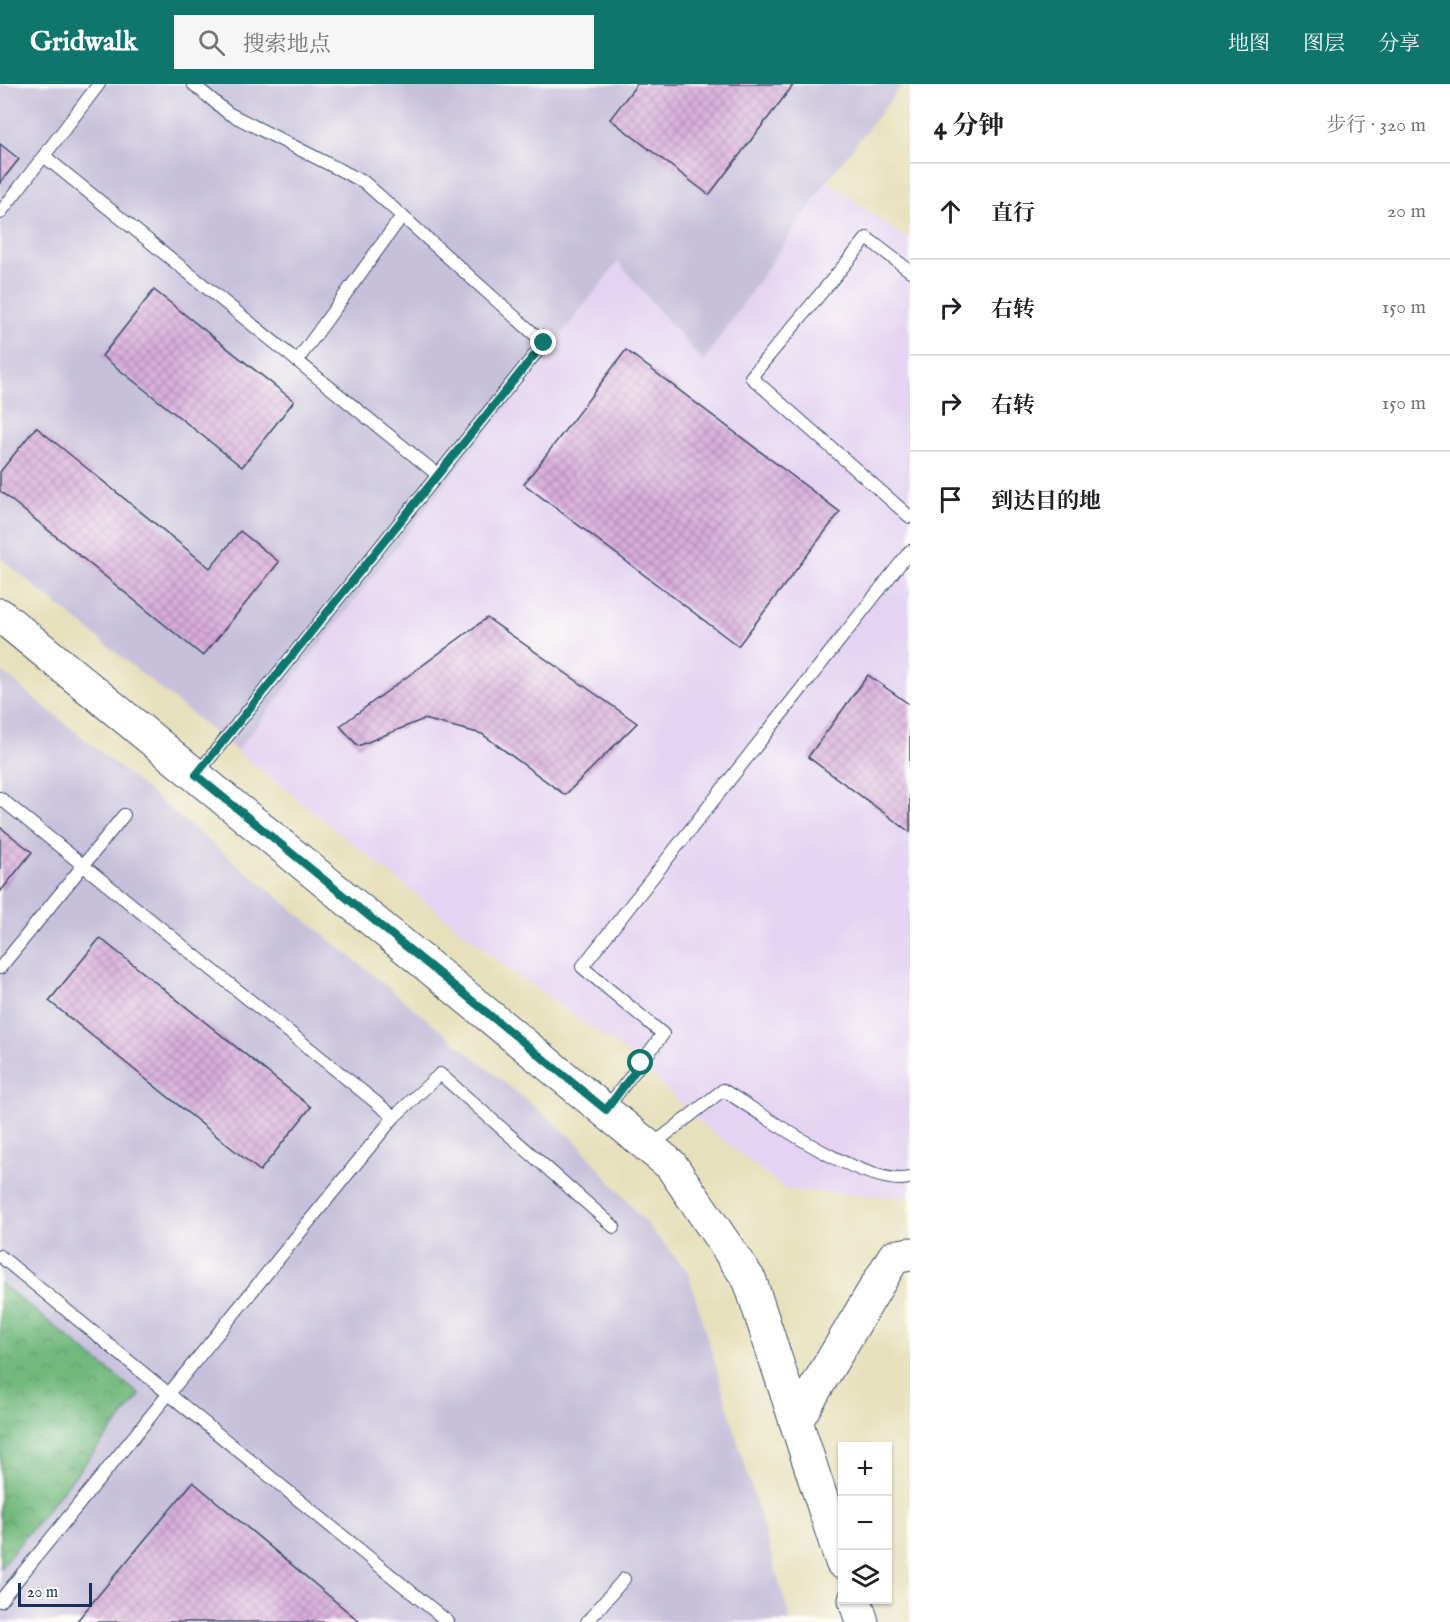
<!DOCTYPE html>
<html lang="zh">
<head>
<meta charset="utf-8">
<style>
  :root { --surface:#fff; --page:#f6f6f6; --text:#202124; --muted:#757577; --line:#e0e0e0; --accent:#0f766e }
  body { margin:0; font-family:"IM FELL English","Noto Serif SC",serif; background:var(--page); color:var(--text) }
  .controls { position:absolute; right:18px; bottom:18px; display:grid; overflow:hidden; border-radius:0px; box-shadow:0 2px 4px #0004 }
  .controls button { width:54px; height:54px; display:grid; place-items:center; padding:0; border:0; border-bottom:2px solid var(--line); background:var(--surface); color:var(--text); font:30px sans-serif }
  .scale { position:absolute; left:18px; bottom:15px; width:74px; box-sizing:border-box; padding-left:6px; border:3px solid #1b2f5e; border-top:0; font-size:16px; line-height:21px; white-space:nowrap; color:#1b2f5e; -webkit-text-stroke:4px #fdfcf7; paint-order:stroke }
  .stop { position:absolute; width:18px; height:18px; margin:-14px; border:4px solid #0f766e; border-radius:50%; background:#fff }
  .stop.end { background:#0f766e; border-color:#fff; box-shadow:0 2px 6px #0008 }
  .list { margin:0; padding:0; list-style:none }
  h2 { display:flex; justify-content:space-between; align-items:center; height:78px; margin:0; padding:0 24px; font-size:26px }
  h2 small { font-size:20px; font-weight:400; color:var(--muted) }
  .list li { display:grid; grid-template-columns:39px 1fr auto; gap:18px; align-items:center; box-sizing:border-box; height:96px; padding:0 24px; border-top:2px solid var(--line) }
  .list b { display:block; font-size:22px; white-space:nowrap }
  .list em { font-size:20px; font-style:normal; color:var(--muted) }
  .icon { flex:none; width:33px; height:33px; fill:none; stroke:currentColor; stroke-width:2; stroke-linecap:round; stroke-linejoin:round }
  .map { position:relative; flex:none; width:910px; height:1538px; overflow:hidden }
  header { display:flex; align-items:center; gap:36px; box-sizing:border-box; height:84px; padding:0 30px; background:var(--accent); color:#fff }
  header strong { font-size:28px }
  nav { display:flex; gap:33px; margin-inline-start:auto; font-size:21px }
  .search { width:420px; height:54px; background:var(--page); display:flex; align-items:center; gap:15px; box-sizing:border-box; padding:0 21px; border-radius:0px; color:var(--muted); font-size:22px }
  main { display:flex }
  aside { flex:1; background:var(--surface) }
  .map>svg:first-child { display:block }
  .built { fill:#e4d3f2 }
  .industrial { fill:#c6c0da }
  .forest { fill:url(#forest-crowns); stroke:#46746e; stroke-width:1.5 }
  .building { fill:url(#building-cross-hatch) }
  .lines { fill:none; stroke-linecap:round; stroke-linejoin:round }
  .lane-casing { stroke:#3a4a6c; stroke-width:14 }
  .secondary-casing { stroke:#3a4a6c; stroke-width:35 }
  .lane { stroke:#fff; stroke-width:12 }
  .secondary { stroke:#fff; stroke-width:33 }
  .route { stroke:#0f766e; stroke-width:8 }
</style>
</head>
<body>
<header>
<strong>Gridwalk</strong>
<div class="search"><svg class="icon" aria-label="search" viewBox="0 0 24 24"><circle cx="10" cy="10" r="6"/><path d="M15 15l6 6"/></svg>搜索地点</div>
<nav><a>地图</a><a>图层</a><a>分享</a></nav>
</header>
<main>
<div class="map">
<svg width="910" height="1538" viewBox="0 0 910 1538">
  <defs>
    <pattern id="forest-crowns" width="20" height="18" patternUnits="userSpaceOnUse" patternTransform="scale(1.5)"><rect width="20" height="18" fill="#72b97e"/><path d="M2 6a3 3 0 1 1 6 0M12 15a3 3 0 1 1 6 0" fill="none" stroke="#5d976a"/></pattern>
    <pattern id="building-cross-hatch" width="8" height="8" patternUnits="userSpaceOnUse" patternTransform="scale(1.5)"><rect width="8" height="8" fill="#d8acdb"/><path d="M0 0l8 8M0 8l8-8" fill="none" stroke="#ae8cb5"/></pattern>
  </defs>
  <rect width="100%" height="100%" fill="#fdfcf7"/>
  <filter id="ink" filterUnits="userSpaceOnUse"><feTurbulence type="fractalNoise" baseFrequency=".0167" numOctaves="2"/><feDisplacementMap in="SourceGraphic" scale="12" xChannelSelector="R" yChannelSelector="G"/><feConvolveMatrix kernelMatrix="1 2 1 2 8 2 1 2 1" color-interpolation-filters="sRGB"/></filter>
  <filter id="wash" filterUnits="userSpaceOnUse"><feTurbulence type="fractalNoise" baseFrequency=".008" numOctaves="4" result="noise"/><feDisplacementMap in="SourceGraphic" scale="24" xChannelSelector="R" yChannelSelector="G"/><feGaussianBlur stdDeviation="1.35" result="paint"/><feColorMatrix in="noise" values="0 0 0 0 0 0 0 0 0 0 0 0 0 0 0 0 0 1.4 0 .05"/><feComposite in="paint" operator="in"/></filter>
  <g filter="url(#wash)">
    <rect width="100%" height="100%" fill="#e7e0bc"/>
    <polygon class="built" points="827,97 910,157 910,1114 786,1106 691,1031 641,979 513,888 237,667 618,177 703,278"/>
    <g class="industrial">
      <polygon points="0,0 903,0 827,97 703,278 618,178 237,667 0,474"/>
      <polygon points="0,586 575,1056 688,1188 791,1538 0,1538"/>
    </g>
    <polygon class="forest" points="0,1199 140,1311 0,1484"/>
    <g id="blocks">
      <g class="building">
        <polygon points="637,0 794,0 709,111 610,35"/>
        <polygon points="0,60 19,75 0,99"/>
        <polygon points="154,206 294,317 242,383 102,272"/>
        <polygon points="626,266 840,428 738,562 524,400"/>
        <polygon points="36,343 210,484 240,447 279,478 203,572 0,407 0,388"/>
        <polygon points="487,534 637,639 565,711 482,650 424,635 358,662 340,642"/>
        <polygon points="868,591 910,621 910,748 808,673"/>
        <polygon points="0,743 32,768 0,808"/>
        <polygon points="100,854 311,1023 260,1087 49,917"/>
        <polygon points="193,1398 360,1538 76,1538"/>
      </g>
    </g>
  </g>
  <g filter="url(#ink)">
    <use href="#blocks" fill-opacity="0" stroke="#3a4a6c" stroke-width="1.5"/>
    <g class="lines">
      <defs>
        <g id="lane">
          <polyline points="193,0 228,29 364,98 544,259 197,690"/>
          <polyline points="44,72 438,391"/>
          <polyline points="0,129 99,0"/>
          <polyline points="910,187 867,154 751,293 910,433"/>
          <polyline points="297,277 402,132"/>
          <polyline points="0,714 394,1033"/>
          <polyline points="0,884 124,731"/>
          <polyline points="606,1025 663,950 582,883 910,467"/>
          <path d="M651,1062L723,1006C764,1031 864,1104 910,1094"/>
          <polyline points="0,1172 448,1538"/>
          <polyline points="0,1517 394,1033 440,990 614,1143"/>
          <polyline points="587,1538 624,1495"/>
        </g>
        <g id="secondary">
          <polyline points="0,531 671,1081 750,1197 842,1478"/>
          <polyline points="796,1337 894,1173 910,1170"/>
          <polyline points="855,1516 862,1538"/>
        </g>
      </defs>
      <use href="#lane" class="lane-casing"/>
      <use href="#secondary" class="secondary-casing"/>
      <use href="#lane" class="lane"/>
      <use href="#secondary" class="secondary"/>
    </g>
  </g>
  <g class="lines" filter="url(#ink)">
    <polyline class="route" points="544,259 196,691 606,1026 641,979"/>
  </g>
</svg>
<div class="controls">
<button>+</button>
<button>−</button>
<button><svg class="icon" aria-label="layers" viewBox="0 0 24 24"><path d="M12 4l9 5-9 5-9-5zM3 14l9 5 9-5"/></svg></button>
</div>
<div class="scale">20 m</div>
<div class="stop" style="left:641px;top:979px"></div>
<div class="stop end" style="left:544px;top:259px"></div>
</div>
<aside>
<h2>4 分钟<small>步行 · 320 m</small></h2>
<ul class="list">
<li><svg class="icon" aria-label="ahead" viewBox="0 0 24 24"><path d="M12 20V5M6 11l6-6 6 6"/></svg><div><b>直行</b></div><em>20 m</em></li>
<li><svg class="icon" aria-label="right" viewBox="0 0 24 24"><path d="M7 20v-9h11M14 6l5 5-5 5"/></svg><div><b>右转</b></div><em>150 m</em></li>
<li><svg class="icon" aria-label="right" viewBox="0 0 24 24"><path d="M7 20v-9h11M14 6l5 5-5 5"/></svg><div><b>右转</b></div><em>150 m</em></li>
<li><svg class="icon" aria-label="arrive" viewBox="0 0 24 24"><path d="M6 21V4h12l-3 4 3 4H6"/></svg><div><b>到达目的地</b></div></li>
</ul>
</aside>
</main>
</body>
</html>
